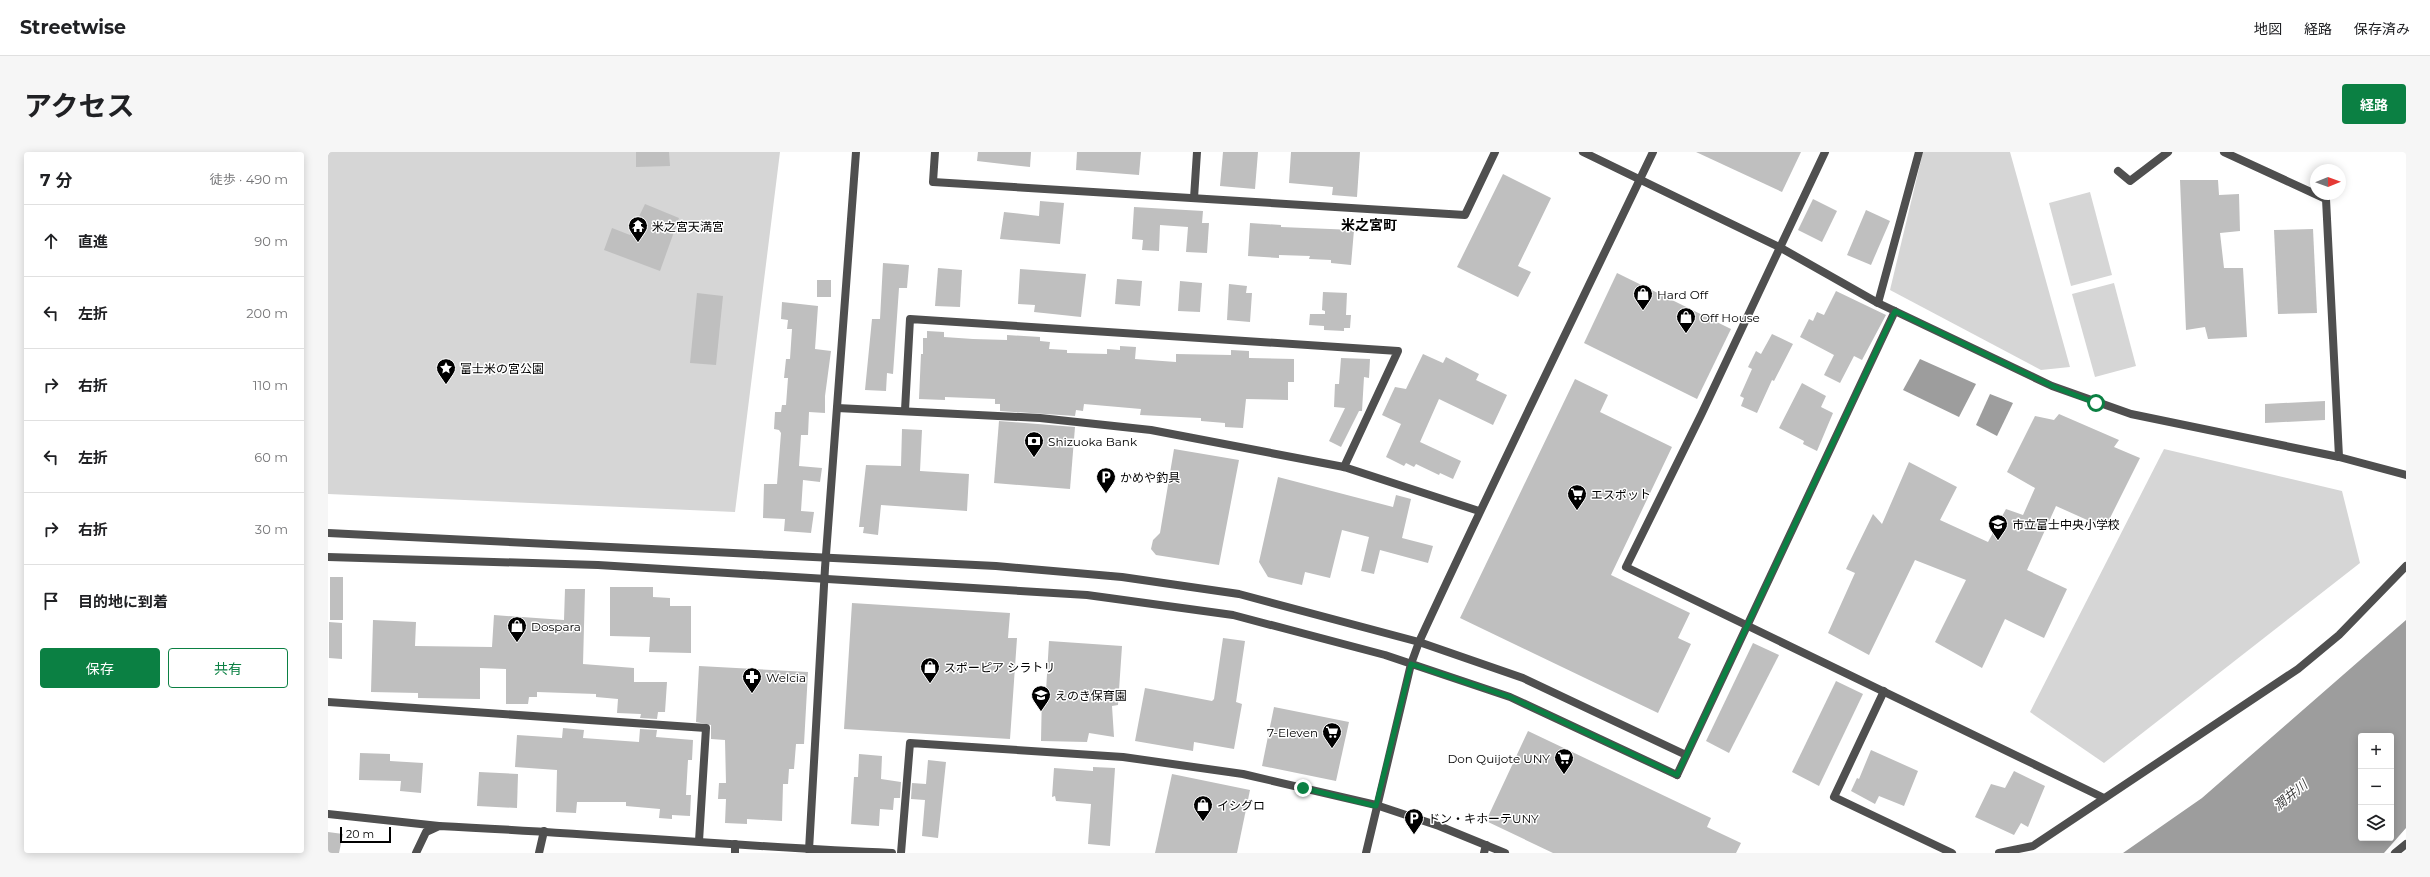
<!DOCTYPE html>
<html lang="ja">
<head>
<meta charset="utf-8">
<style>
  :root { --surface:#fff; --page:#f6f6f6; --text:#202124; --muted:#757577; --line:#e0e0e0; --accent:#0b8043 }
  body { margin:0; font-family:Montserrat,"Noto Sans JP",sans-serif; background:var(--page); color:var(--text) }
  .controls { position:absolute; right:12px; bottom:12px; display:grid; overflow:hidden; border-radius:4px; box-shadow:0 2px 10px #0003 }
  .controls button { width:36px; height:36px; display:grid; place-items:center; padding:0; border:0; border-bottom:1px solid var(--line); background:var(--surface); color:var(--text); font:20px sans-serif }
  .compass { position:absolute; left:1982px; top:12px; width:36px; height:36px; border-radius:50%; background:var(--surface); box-shadow:0 2px 10px #0003; rotate:89deg }
  .scale { position:absolute; left:12px; bottom:10px; width:51px; box-sizing:border-box; padding-left:4px; border:2px solid #000; border-top:0; font-size:11px; line-height:14px; white-space:nowrap; color:#000; -webkit-text-stroke:3px #fff; paint-order:stroke }
  .stop { position:absolute; width:12px; height:12px; margin:-9px; border:3px solid #0b8043; border-radius:50%; background:#fff }
  .stop.end { background:#0b8043; border-color:#fff; box-shadow:0 1px 4px #0008 }
  .list { margin:0; padding:0; list-style:none }
  h2 { display:flex; justify-content:space-between; align-items:center; height:52px; margin:0; padding:0 16px; font-size:17px }
  h2 small { font-size:13px; font-weight:400; color:var(--muted) }
  .list li { display:grid; grid-template-columns:26px 1fr auto; gap:12px; align-items:center; box-sizing:border-box; height:72px; padding:0 16px; border-top:1px solid var(--line) }
  .list b { display:block; font-size:15px; white-space:nowrap }
  .list em { font-size:13px; font-style:normal; color:var(--muted) }
  .actions { display:flex; gap:8px; padding:12px 16px }
  .actions a { flex:1; padding:9px 0; border:1px solid var(--accent); border-radius:4px; text-align:center; font-size:14px; color:var(--accent) }
  .actions .main { background:var(--accent); color:#fff }
  .icon { flex:none; width:22px; height:22px; fill:none; stroke:currentColor; stroke-width:2; stroke-linecap:round; stroke-linejoin:round }
  .map { position:relative; flex:none; width:2078px; height:701px; overflow:hidden; border-radius:4px }
  header { display:flex; align-items:center; gap:24px; box-sizing:border-box; height:56px; padding:0 20px; background:var(--surface); border-bottom:1px solid var(--line) }
  header strong { font-size:19px }
  nav { display:flex; gap:22px; margin-inline-start:auto; font-size:14px }
  .intro { display:flex; align-items:center; justify-content:space-between; box-sizing:border-box; height:96px; padding:0 24px }
  h1 { margin:0; font-size:28px }
  .button { padding:10px 18px; border-radius:4px; background:var(--accent); color:#fff; font-size:14px; font-weight:700 }
  main { display:flex; gap:24px; padding:0 24px }
  aside { flex:1; background:var(--surface); border-radius:4px; box-shadow:0 2px 10px #0003 }
  .map>svg:first-child { display:block }
  .green { fill:#d6d6d6 }
  .water { fill:#9d9d9d; fill-rule:evenodd }
  .building { fill:#bfbfbf }
  .lines { fill:none; stroke-linecap:round; stroke-linejoin:round }
  .minor { stroke:#4f4f4f; stroke-width:8 }
  .tertiary { stroke:#4f4f4f; stroke-width:8 }
  .route { stroke:#0b8043; stroke-width:5 }
  .labels { text-anchor:middle; dominant-baseline:central; stroke-width:3; stroke-linejoin:round; paint-order:stroke }
  .poi-label { font-size:12px; fill:#000; stroke:#fff; text-anchor:start }
  .water-label { font-size:13px; font-style:italic; fill:#3e3e3e; stroke:#fff }
  .quarter-label { font-size:14px; font-weight:bold; fill:#000; stroke:#fff }
</style>
</head>
<body>
<header>
<strong>Streetwise</strong>
<nav><a>地図</a><a>経路</a><a>保存済み</a></nav>
</header>
<div class="intro"><h1>アクセス</h1><a class="button">経路</a></div>
<main>
<aside>
<h2>7 分<small>徒歩 · 490 m</small></h2>
<ul class="list">
<li><svg class="icon" aria-label="ahead" viewBox="0 0 24 24"><path d="M12 20V5M6 11l6-6 6 6"/></svg><div><b>直進</b></div><em>90 m</em></li>
<li><svg class="icon" aria-label="left" viewBox="0 0 24 24"><path d="M17 20v-9H6M10 6l-5 5 5 5"/></svg><div><b>左折</b></div><em>200 m</em></li>
<li><svg class="icon" aria-label="right" viewBox="0 0 24 24"><path d="M7 20v-9h11M14 6l5 5-5 5"/></svg><div><b>右折</b></div><em>110 m</em></li>
<li><svg class="icon" aria-label="left" viewBox="0 0 24 24"><path d="M17 20v-9H6M10 6l-5 5 5 5"/></svg><div><b>左折</b></div><em>60 m</em></li>
<li><svg class="icon" aria-label="right" viewBox="0 0 24 24"><path d="M7 20v-9h11M14 6l5 5-5 5"/></svg><div><b>右折</b></div><em>30 m</em></li>
<li><svg class="icon" aria-label="arrive" viewBox="0 0 24 24"><path d="M6 21V4h12l-3 4 3 4H6"/></svg><div><b>目的地に到着</b></div></li>
</ul>
<div class="actions"><a class="main">保存</a><a>共有</a></div>
</aside>
<div class="map">
<svg width="2078" height="701" viewBox="0 0 2078 701">
  <rect width="100%" height="100%" fill="#fff"/>
  <g class="green">
    <polygon points="2,0 452,0 407,360 0,342 0,3"/>
    <polygon points="1595,0 1682,0 1742,215 1713,218 1562,138"/>
    <polygon points="1762,40 1784,123 1743,134 1721,51"/>
    <polygon points="1786,131 1808,214 1767,225 1744,142"/>
    <polygon points="1836,297 2014,339 2032,411 1776,611 1702,560"/>
  </g>
  <g class="water">
    <polygon points="1592,207 1648,232 1631,265 1575,238"/>
    <polygon points="1662,242 1685,251 1669,284 1648,273"/>
    <path d="M2078,468V676L2056,701H1795L1874,646ZM2033,584H2063V686H2033Z"/>
  </g>
  <g class="building">
    <polygon points="308,0 341,0 342,14 308,15"/>
    <polygon points="650,0 703,0 702,15 649,9"/>
    <polygon points="749,0 813,0 811,23 748,18"/>
    <polygon points="895,0 930,0 927,37 892,34"/>
    <polygon points="963,0 1032,0 1029,45 1004,43 1005,35 961,31"/>
    <polygon points="1368,0 1473,0 1454,40"/>
    <polygon points="1175,22 1223,46 1190,114 1203,120 1190,145 1129,115"/>
    <polygon points="1852,28 1890,28 1891,43 1911,42 1912,79 1892,81 1896,116 1915,116 1919,185 1880,187 1877,175 1858,178"/>
    <polygon points="1485,47 1509,59 1494,90 1470,78"/>
    <polygon points="712,49 736,51 732,92 672,87 676,60 711,64"/>
    <polygon points="317,52 351,66 332,119 276,98 284,76 302,83"/>
    <polygon points="806,55 875,59 874,71 881,71 879,101 858,100 860,75 832,73 831,99 814,98 815,88 804,87"/>
    <polygon points="1538,58 1562,69 1543,113 1519,103"/>
    <polygon points="922,71 953,73 953,75 1026,78 1023,113 1003,111 1003,108 981,107 982,104 951,103 951,106 920,104"/>
    <polygon points="1985,77 1989,161 1950,162 1946,78"/>
    <polygon points="555,111 581,113 579,136 571,136 565,222 559,221 558,239 537,238 544,167 552,167"/>
    <polygon points="610,116 634,118 632,155 607,154"/>
    <polygon points="692,117 758,122 753,165 706,160 707,153 690,152"/>
    <polygon points="1289,121 1403,177 1369,247 1256,191"/>
    <polygon points="789,127 814,129 812,154 787,152"/>
    <rect x="489" y="128" width="14" height="17"/>
    <polygon points="852,129 874,131 872,160 850,159"/>
    <polygon points="901,132 919,134 918,141 924,141 922,170 899,168"/>
    <polygon points="1508,139 1558,163 1534,208 1526,204 1512,231 1496,223 1506,203 1472,185 1481,167 1485,169 1489,160 1496,163"/>
    <polygon points="995,140 1019,141 1018,163 1023,163 1022,176 1016,176 1016,179 996,178 996,174 981,173 982,162 997,162 997,159 994,158"/>
    <polygon points="369,141 395,144 388,213 362,211"/>
    <polygon points="454,150 490,154 487,197 503,199 497,244 497,261 481,260 480,283 473,283 471,314 494,316 492,330 475,328 473,359 486,360 483,381 456,379 457,367 435,366 436,332 449,332 453,281 451,278 446,277 447,260 453,260 454,253 458,253 460,226 456,226 458,207 462,207 464,177 459,177 460,168 453,167"/>
    <polygon points="599,179 616,180 616,185 645,187 679,188 679,183 712,185 712,189 722,190 721,197 739,198 739,201 779,202 779,197 792,198 792,194 808,195 807,207 848,210 848,202 903,203 903,198 921,199 921,206 966,207 966,230 960,230 960,248 918,247 915,276 897,275 897,271 873,269 873,266 812,263 813,257 756,252 755,259 748,258 747,264 672,259 672,252 667,252 667,247 617,245 617,248 591,247 593,202 595,202 595,186 599,186"/>
    <polygon points="1444,182 1465,192 1446,229 1444,228 1429,261 1413,254 1416,246 1412,244 1424,217 1420,215 1428,199 1433,202"/>
    <polygon points="1095,202 1115,211 1118,205 1151,222 1148,228 1179,243 1165,273 1111,247 1092,290 1133,309 1125,327 1112,321 1111,323 1088,312 1086,315 1078,311 1076,314 1058,305 1073,272 1054,263 1067,235 1078,237"/>
    <polygon points="1013,206 1042,207 1041,226 1036,225 1034,259 1031,259 1013,295 1001,289 1017,256 1006,255 1007,232 1011,232"/>
    <polygon points="1247,227 1280,243 1272,260 1344,295 1283,423 1362,461 1350,486 1363,492 1330,561 1132,466"/>
    <polygon points="1474,231 1498,244 1493,255 1505,261 1489,299 1475,292 1476,289 1451,276"/>
    <polygon points="1997,249 1997,268 1937,271 1937,252"/>
    <polygon points="1731,262 1791,288 1786,295 1812,306 1777,376 1728,354 1699,418 1739,437 1716,486 1677,467 1654,516 1607,490 1638,428 1587,408 1541,503 1500,481 1527,421 1518,417 1545,362 1554,372 1581,310 1629,335 1612,368 1660,390 1678,357 1695,363 1707,336 1679,320 1707,264 1726,268"/>
    <polygon points="671,269 747,275 742,337 666,331"/>
    <polygon points="574,277 594,278 592,319 641,322 639,359 553,353 550,383 535,381 536,375 531,375 538,313 573,314"/>
    <polygon points="846,297 911,308 891,413 828,403 823,397 825,388 832,381"/>
    <polygon points="950,325 1065,355 1068,343 1083,347 1074,386 1105,394 1100,411 1052,398 1046,422 1033,419 1041,385 1014,378 1002,426 977,420 974,433 940,425 931,410"/>
    <rect x="2" y="425" width="13" height="43"/>
    <polygon points="282,435 325,435 325,445 342,446 342,454 363,454 363,501 321,500 322,485 282,484"/>
    <polygon points="237,437 257,437 255,512 306,516 306,530 339,530 337,560 330,560 329,567 312,566 313,562 289,561 290,547 268,545 268,542 209,540 209,545 201,545 200,552 178,552 178,517 152,516 152,547 90,546 90,541 43,540 45,468 88,470 87,494 164,495 166,463 236,468"/>
    <polygon points="524,451 682,461 680,486 689,486 682,587 516,577"/>
    <polygon points="1,470 14,471 14,507 1,506"/>
    <polygon points="895,486 917,489 908,550 914,552 906,597 866,590 865,599 807,589 817,536 884,549 886,547"/>
    <polygon points="721,489 794,494 790,553 784,554 786,585 761,581 759,590 713,589 714,539 718,539"/>
    <polygon points="1425,491 1451,503 1401,601 1378,589"/>
    <polygon points="371,514 480,520 476,592 468,592 466,617 461,617 460,632 455,632 454,669 419,667 419,672 397,671 398,647 390,647 391,631 398,631 397,588 383,587 383,573 368,570"/>
    <polygon points="1508,529 1535,542 1491,634 1464,620"/>
    <polygon points="946,555 1021,570 1008,629 934,614"/>
    <polygon points="235,576 256,578 255,586 311,590 312,577 329,578 328,585 365,588 364,608 360,608 358,643 363,643 362,664 344,663 344,667 331,666 332,657 298,654 298,650 249,650 248,661 228,660 229,618 187,615 189,583 234,586"/>
    <polygon points="1200,579 1383,666 1379,675 1413,691 1408,701 1225,701 1158,669"/>
    <polygon points="1543,598 1590,619 1576,654 1551,644 1547,652 1523,639 1529,626 1531,627"/>
    <polygon points="32,601 62,602 62,609 95,611 93,641 72,639 73,629 31,628"/>
    <polygon points="531,602 554,604 553,627 573,630 572,646 566,646 565,658 552,657 551,674 523,672 526,625 530,625"/>
    <polygon points="600,608 618,610 610,686 594,684 597,648 583,647 584,631 598,632"/>
    <polygon points="765,615 787,616 782,694 760,692 763,652 728,649 727,644 724,645 726,616 765,619"/>
    <polygon points="1686,619 1717,634 1700,675 1693,671 1686,683 1647,665 1663,632 1677,636"/>
    <polygon points="151,620 190,622 189,656 149,654"/>
    <polygon points="844,622 922,638 909,701 827,701"/>
    <polygon points="0,680 15,682 11,701 0,701"/>
  </g>
  <g class="lines">
    <g class="minor">
      <polyline points="607,0 605,30 1137,63 1167,0"/>
      <polyline points="1255,0 1453,96 1550,151 1724,234 1803,262 2011,305 2078,323"/>
      <polyline points="1497,0 1374,261 1298,415 1776,646"/>
      <polyline points="1896,0 1998,47 2011,305"/>
      <polyline points="1790,19 1802,29 1840,0"/>
      <polyline points="866,46 869,0"/>
      <polyline points="1550,151 1591,0"/>
      <polyline points="509,256 712,266 823,278 1016,315 1151,359"/>
      <polyline points="577,258 582,167 1070,199 1016,315"/>
      <polyline points="1556,539 1506,645 1624,701"/>
      <polyline points="0,550 378,576 371,689"/>
      <polyline points="1349,623 1567,159"/>
      <polyline points="0,662 111,674"/>
      <polyline points="481,698 497,416 528,0"/>
      <polyline points="211,701 216,679"/>
      <polyline points="407,701 407,692"/>
      <polyline points="573,701 582,591 795,605 915,622 1048,653 1111,674 1177,701"/>
      <polyline points="1156,701 1158,693"/>
      <polyline points="1671,701 1705,694 1970,517 2011,483 2078,414"/>
      <polyline points="2067,701 2078,692"/>
    </g>
    <g class="tertiary">
      <polyline points="0,381 668,414 794,425 911,442 1091,490 1195,526 1358,603"/>
      <polyline points="0,405 270,413 759,443 905,463 1057,503 1182,545 1349,623"/>
      <path d="M88,701L98,680L111,674C262,681 413,695 564,701"/>
      <path d="M1038,701L1083,512L1091,490C1167,325 1247,163 1325,0"/>
    </g>
  </g>
  <g class="lines">
    <polyline class="route" points="975,636 1048,654 1083,512 1182,545 1349,623 1567,159 1724,234 1768,251"/>
  </g>
  <defs>
    <symbol id="temple-pin" viewBox="-11 -11 22 30"><path d="M0 17L-7.5 6A9.5 9.5 0 1 1 7.5 6Z" fill="#000" stroke="#fff"/><path d="M0-6L5-2H3V0L6.5 2.5H4V6H1.5V3h-3V6H-4V2.5H-6.5L-3 0V-2H-5Z" fill="#fff"/></symbol>
    <symbol id="shop-pin" viewBox="-11 -11 22 30"><path d="M0 17L-7.5 6A9.5 9.5 0 1 1 7.5 6Z" fill="#000" stroke="#fff"/><path d="M-5-2.5h2.3a2.7 3.5 0 0 1 5.4 0H5L5.5 6h-11ZM-1.5-2.5h3a1.5 2.3 0 0 0-3 0Z" fill="#fff"/></symbol>
    <symbol id="sight-pin" viewBox="-11 -11 22 30"><path d="M0 17L-7.5 6A9.5 9.5 0 1 1 7.5 6Z" fill="#000" stroke="#fff"/><path d="M0-6L1.8-2.2L6-1.7L2.9 1.2L3.7 5.4L0 3.3L-3.7 5.4L-2.9 1.2L-6-1.7L-1.8-2.2Z" fill="#fff"/></symbol>
    <symbol id="bank-pin" viewBox="-11 -11 22 30"><path d="M0 17L-7.5 6A9.5 9.5 0 1 1 7.5 6Z" fill="#000" stroke="#fff"/><path d="M-6-4H6V4H-6ZM0-2.3a2.3 2.3 0 1 0 0 4.6a2.3 2.3 0 1 0 0-4.6Z" fill="#fff"/></symbol>
    <symbol id="parking-pin" viewBox="-11 -11 22 30"><path d="M0 17L-7.5 6A9.5 9.5 0 1 1 7.5 6Z" fill="#000" stroke="#fff"/><path d="M-3.5-5.5H1a3.5 3.5 0 0 1 0 7H-1V5.5H-3.5ZM-1-3.4V-.6H.8a1.4 1.4 0 0 0 0-2.8Z" fill="#fff"/></symbol>
    <symbol id="supermarket-pin" viewBox="-11 -11 22 30"><path d="M0 17L-7.5 6A9.5 9.5 0 1 1 7.5 6Z" fill="#000" stroke="#fff"/><path d="M-6-5.5h2.5l.6 2H6L4.5 2H-2.5L-4.4-4H-6ZM-1.5 3.2a1.3 1.3 0 1 0 .1 0ZM3 3.2a1.3 1.3 0 1 0 .1 0Z" fill="#fff"/></symbol>
    <symbol id="school-pin" viewBox="-11 -11 22 30"><path d="M0 17L-7.5 6A9.5 9.5 0 1 1 7.5 6Z" fill="#000" stroke="#fff"/><path d="M0-5L7-2L0 1L-7-2ZM-4 1L0 2.5L4 1V4Q0 6-4 4Z" fill="#fff"/></symbol>
    <symbol id="pharmacy-pin" viewBox="-11 -11 22 30"><path d="M0 17L-7.5 6A9.5 9.5 0 1 1 7.5 6Z" fill="#000" stroke="#fff"/><path d="M-2-6h4v4h4v4h-4v4h-4v-4h-4v-4h4Z" fill="#fff"/></symbol>
  </defs>
  <g fill-rule="evenodd">
    <use href="#temple-pin" x="299" y="63" width="22" height="30"/>
    <use href="#shop-pin" x="1304" y="131" width="22" height="30"/>
    <use href="#shop-pin" x="1347" y="154" width="22" height="30"/>
    <use href="#sight-pin" x="107" y="205" width="22" height="30"/>
    <use href="#bank-pin" x="695" y="278" width="22" height="30"/>
    <use href="#parking-pin" x="767" y="314" width="22" height="30"/>
    <use href="#supermarket-pin" x="1238" y="331" width="22" height="30"/>
    <use href="#school-pin" x="1659" y="361" width="22" height="30"/>
    <use href="#shop-pin" x="178" y="463" width="22" height="30"/>
    <use href="#shop-pin" x="591" y="504" width="22" height="30"/>
    <use href="#pharmacy-pin" x="413" y="514" width="22" height="30"/>
    <use href="#school-pin" x="702" y="532" width="22" height="30"/>
    <use href="#supermarket-pin" x="993" y="569" width="22" height="30"/>
    <use href="#supermarket-pin" x="1225" y="595" width="22" height="30"/>
    <use href="#shop-pin" x="864" y="642" width="22" height="30"/>
    <use href="#parking-pin" x="1075" y="655" width="22" height="30"/>
  </g>
  <g class="labels">
    <g class="poi-label">
      <text x="324" y="74">米之宮天満宮</text>
      <text x="1329" y="142">Hard Off</text>
      <text x="1372" y="165">Off House</text>
      <text x="132" y="216">富士米の宮公園</text>
      <text x="720" y="289">Shizuoka Bank</text>
      <text x="792" y="325">かめや釣具</text>
      <text x="1263" y="342">エスポット</text>
      <text x="1684" y="372">市立富士中央小学校</text>
      <text x="203" y="474">Dospara</text>
      <text x="616" y="515">スポーピア シラトリ</text>
      <text x="438" y="525">Welcia</text>
      <text x="727" y="543">えのき保育園</text>
      <text x="990" y="580" text-anchor="end">7-Eleven</text>
      <text x="1222" y="606" text-anchor="end">Don Quijote UNY</text>
      <text x="889" y="653">イシグロ</text>
      <text x="1100" y="666">ドン・キホーテUNY</text>
    </g>
    <g class="water-label">
      <text transform="translate(1962 643) rotate(-39)">潤井川</text>
    </g>
    <g class="quarter-label">
      <text x="1041" y="73">米之宮町</text>
    </g>
  </g>
</svg>
<div class="controls">
<button>+</button>
<button>−</button>
<button><svg class="icon" aria-label="layers" viewBox="0 0 24 24"><path d="M12 4l9 5-9 5-9-5zM3 14l9 5 9-5"/></svg></button>
</div>
<svg class="compass" viewBox="-18 -18 36 36"><path d="M0-13l5 13h-10z" fill="#e53935"/><path d="M0 13l5-13h-10z" fill="#757577"/></svg>
<div class="scale">20 m</div>
<div class="stop" style="left:1768px;top:251px"></div>
<div class="stop end" style="left:975px;top:636px"></div>
</div>
</main>
</body>
</html>
